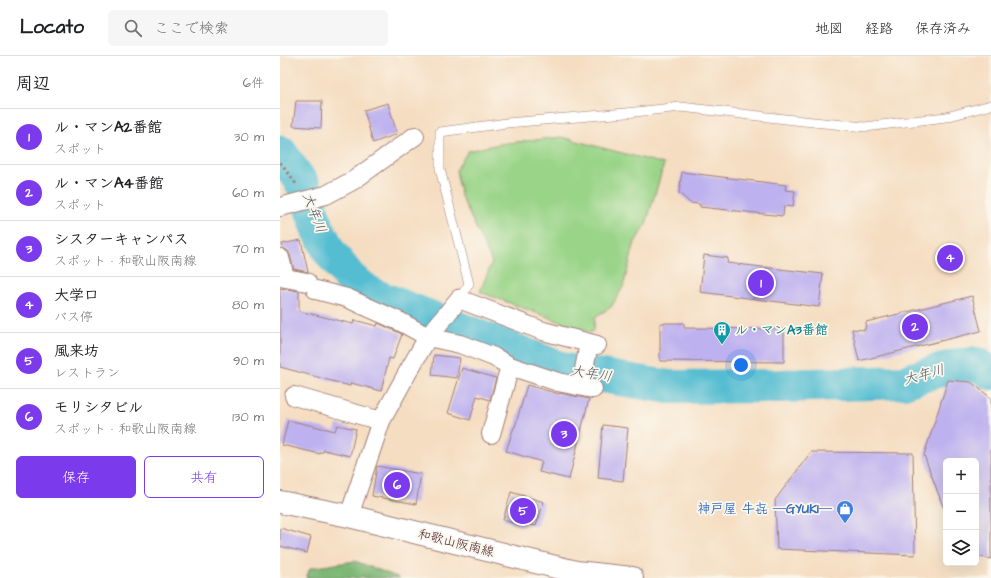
<!DOCTYPE html>
<html lang="ja">
<head>
<meta charset="utf-8">
<style>
  :root { --surface:#fff; --page:#f6f6f6; --text:#202124; --muted:#757577; --line:#e0e0e0; --accent:#7c3aed }
  body { margin:0; font-family:"Architects Daughter","Klee One",sans-serif; background:var(--page); color:var(--text) }
  .controls { position:absolute; right:12px; bottom:12px; display:grid; overflow:hidden; border-radius:6px; box-shadow:0 4px 16px #0002 }
  .controls button { width:36px; height:36px; display:grid; place-items:center; padding:0; border:0; border-bottom:1px solid var(--line); background:var(--surface); color:var(--text); font:20px sans-serif }
  .you { position:absolute; left:461px; top:309px; width:14px; height:14px; margin:-10px; border:3px solid #fff; border-radius:50%; background:#1a73e8; box-shadow:0 0 0 6px #1a73e833 }
  .badge { display:grid; place-items:center; width:26px; height:26px; border-radius:50%; background:var(--accent); color:#fff; font-size:13px; font-weight:700 }
  .pin { position:absolute; translate:-50% -50%; border:2px solid #fff; box-shadow:0 1px 4px #0006 }
  .list { margin:0; padding:0; list-style:none }
  h2 { display:flex; justify-content:space-between; align-items:center; height:52px; margin:0; padding:0 16px; font-size:17px }
  h2 small { font-size:13px; font-weight:400; color:var(--muted) }
  .list li { display:grid; grid-template-columns:26px 1fr auto; gap:12px; align-items:center; box-sizing:border-box; height:56px; padding:0 16px; border-top:1px solid var(--line) }
  .list b { display:block; font-size:15px; white-space:nowrap }
  .list p { margin:0; font-size:13px; white-space:nowrap; color:var(--muted) }
  .list em { font-size:13px; font-style:normal; color:var(--muted) }
  .actions { display:flex; gap:8px; padding:12px 16px }
  .actions a { flex:1; padding:9px 0; border:1px solid var(--accent); border-radius:6px; text-align:center; font-size:14px; color:var(--accent) }
  .actions .main { background:var(--accent); color:#fff }
  .icon { flex:none; width:22px; height:22px; fill:none; stroke:currentColor; stroke-width:2; stroke-linecap:round; stroke-linejoin:round }
  .map { position:relative; flex:none; width:711px; height:522px; overflow:hidden }
  header { display:flex; align-items:center; gap:24px; box-sizing:border-box; height:56px; padding:0 20px; background:var(--surface); border-bottom:1px solid var(--line) }
  header strong { font-size:19px }
  nav { display:flex; gap:22px; margin-inline-start:auto; font-size:14px }
  .search { width:280px; height:36px; background:var(--page); display:flex; align-items:center; gap:10px; box-sizing:border-box; padding:0 14px; border-radius:6px; color:var(--muted); font-size:15px }
  main { display:flex }
  aside { flex:1; background:var(--surface) }
  .map>svg:first-child { display:block }
  .green { fill:#9ad488; stroke:#727a5a }
  .forest { fill:#7bb674; stroke:#626a50 }
  .lines { fill:none; stroke-linecap:round; stroke-linejoin:round }
  .river { stroke:#54bdd1; stroke-width:34 }
  .building { fill:#bdb1ef }
  .service-casing { stroke:#a07e76; stroke-width:10 }
  .minor-casing { stroke:#a07e76; stroke-width:20 }
  .secondary-casing { stroke:#a07e76; stroke-width:24 }
  .path { stroke:#a07e76; stroke-width:2.5; stroke-dasharray:3 3; stroke-linecap:butt }
  .service { stroke:#fff; stroke-width:9 }
  .minor { stroke:#fff; stroke-width:18 }
  .secondary { stroke:#fff; stroke-width:22 }
  .labels { text-anchor:middle; dominant-baseline:central; stroke-width:3.5; stroke-linejoin:round; paint-order:stroke }
  .culture-label { font-size:13px; font-weight:bold; fill:#0d838f; stroke:#fbf7ec; text-anchor:start }
  .shop-label { font-size:13px; font-weight:bold; fill:#366cbe; stroke:#fbf7ec; text-anchor:end }
  .street-label { font-size:13px; fill:#4a1f2b; stroke:#fbf7ec }
  .water-label { font-size:14px; font-style:italic; fill:#4e5665; stroke:#fbf7ec }
</style>
</head>
<body>
<header>
<strong>Locato</strong>
<div class="search"><svg class="icon" aria-label="search" viewBox="0 0 24 24"><circle cx="10" cy="10" r="6"/><path d="M15 15l6 6"/></svg>ここで検索</div>
<nav><a>地図</a><a>経路</a><a>保存済み</a></nav>
</header>
<main>
<aside>
<h2>周辺<small>6件</small></h2>
<ul class="list">
<li><span class="badge">1</span><div><b>ル・マンA2番館</b><p>スポット</p></div><em>30 m</em></li>
<li><span class="badge">2</span><div><b>ル・マンA4番館</b><p>スポット</p></div><em>60 m</em></li>
<li><span class="badge">3</span><div><b>シスターキャンパス</b><p>スポット · 和歌山阪南線</p></div><em>70 m</em></li>
<li><span class="badge">4</span><div><b>大学口</b><p>バス停</p></div><em>80 m</em></li>
<li><span class="badge">5</span><div><b>風来坊</b><p>レストラン</p></div><em>90 m</em></li>
<li><span class="badge">6</span><div><b>モリシタビル</b><p>スポット · 和歌山阪南線</p></div><em>130 m</em></li>
</ul>
<div class="actions"><a class="main">保存</a><a>共有</a></div>
</aside>
<div class="map">
<svg width="711" height="522" viewBox="0 0 711 522">
  <rect width="100%" height="100%" fill="#fbf7ec"/>
  <filter id="ink" filterUnits="userSpaceOnUse"><feTurbulence type="fractalNoise" baseFrequency=".025" numOctaves="2"/><feDisplacementMap in="SourceGraphic" scale="8" xChannelSelector="R" yChannelSelector="G"/><feConvolveMatrix kernelMatrix="1 2 1 2 8 2 1 2 1" color-interpolation-filters="sRGB"/></filter>
  <filter id="wash" filterUnits="userSpaceOnUse"><feTurbulence type="fractalNoise" baseFrequency=".012" numOctaves="4" result="noise"/><feDisplacementMap in="SourceGraphic" scale="16" xChannelSelector="R" yChannelSelector="G"/><feGaussianBlur stdDeviation="0.9" result="paint"/><feColorMatrix in="noise" values="0 0 0 0 0 0 0 0 0 0 0 0 0 0 0 0 0 1.4 0 .05"/><feComposite in="paint" operator="in"/></filter>
  <g filter="url(#wash)">
    <rect width="100%" height="100%" fill="#f5ddc1"/>
    <polygon class="green" points="281,81 384,108 366,168 355,186 343,231 331,251 315,261 314,273 311,277 200,236 212,206 181,140 176,114 188,95 219,88"/>
    <polygon class="forest" points="75,505 120,522 26,522 30,512"/>
    <g class="lines">
      <polyline class="river" points="0,96 23,129 37,170 49,195 70,222 91,238 285,314 389,331 501,330 624,326 653,316 680,309 697,308 711,317"/>
    </g>
    <g id="blocks">
      <g class="building">
        <polygon points="16,45 42,45 41,72 13,70"/>
        <polygon points="108,47 117,78 93,87 84,54"/>
        <polygon points="402,116 506,129 505,134 515,135 513,151 504,150 503,160 420,151 420,148 410,147 399,137"/>
        <polygon points="21,184 28,216 14,213 10,199 8,195 3,192 2,188"/>
        <polygon points="424,199 448,202 447,207 543,218 539,251 420,236"/>
        <polygon points="0,232 19,235 19,255 73,268 74,264 97,270 98,267 122,278 113,303 109,302 101,335 71,327 70,330 0,311"/>
        <polygon points="692,240 701,275 579,305 572,273 585,274 586,266"/>
        <polygon points="380,267 404,267 404,272 504,273 504,306 380,305"/>
        <polygon points="154,299 180,302 177,322 152,319"/>
        <polygon points="182,312 216,322 210,344 197,340 190,364 168,357"/>
        <polygon points="668,324 691,326 711,342 711,503 696,500 696,405 666,405 666,453 664,453 644,399"/>
        <polygon points="247,329 279,338 279,337 309,343 289,423 259,416 262,406 226,395 234,371 235,371"/>
        <polygon points="8,364 55,375 57,369 76,373 70,400 44,394 43,396 41,396 40,398 2,389"/>
        <polygon points="323,369 348,372 343,425 318,422"/>
        <polygon points="531,396 633,397 635,499 497,493 495,444"/>
        <polygon points="97,410 141,418 136,448 92,440"/>
        <polygon points="231,436 264,446 256,470 244,467 243,470 223,464"/>
        <polygon points="0,472 31,481 27,497 0,490"/>
      </g>
    </g>
  </g>
  <g filter="url(#ink)">
    <use href="#blocks" fill-opacity="0" stroke="#a07e76" stroke-width="1"/>
    <g class="lines">
      <defs>
        <polyline id="service" points="179,243 189,228 160,113 160,76 227,67 346,57 401,51 523,65 585,71 666,61 711,49"/>
        <g id="minor">
          <polyline points="0,151 46,139 74,124 135,80"/>
          <polyline points="0,202 5,221"/>
          <polyline points="0,221 27,226"/>
          <polyline points="36,234 67,242 121,266 148,281 180,288 214,301 230,310 278,326 313,333"/>
          <polyline points="301,330 309,287"/>
          <polyline points="14,340 101,365"/>
          <polyline points="211,378 230,310"/>
          <polyline points="69,460 101,365 129,314 148,281 179,243 263,275 317,289"/>
        </g>
        <polyline id="secondary" points="0,446 69,460 296,516 352,522"/>
      </defs>
      <use href="#service" class="service-casing"/>
      <use href="#minor" class="minor-casing"/>
      <use href="#secondary" class="secondary-casing"/>
      <polyline class="path" points="0,106 16,128"/>
      <use href="#service" class="service"/>
      <use href="#minor" class="minor"/>
      <use href="#secondary" class="secondary"/>
    </g>
  </g>
  <defs>
    <symbol id="building-pin" viewBox="-11 -11 22 30"><path d="M0 17L-7.5 6A9.5 9.5 0 1 1 7.5 6Z" fill="#0f9aa8" stroke="#fbf7ec"/><path d="M-4-6H4V6H1V3H-1V6H-4ZM-2.5-4.3h1.7v1.8h-1.7ZM.8-4.3h1.7v1.8H.8ZM-2.5-1h1.7V.8h-1.7ZM.8-1h1.7V.8H.8Z" fill="#fff"/></symbol>
    <symbol id="shop-pin" viewBox="-11 -11 22 30"><path d="M0 17L-7.5 6A9.5 9.5 0 1 1 7.5 6Z" fill="#3f7fe0" stroke="#fbf7ec"/><path d="M-5-2.5h2.3a2.7 3.5 0 0 1 5.4 0H5L5.5 6h-11ZM-1.5-2.5h3a1.5 2.3 0 0 0-3 0Z" fill="#fff"/></symbol>
  </defs>
  <g fill-rule="evenodd">
    <use href="#building-pin" x="432" y="264" width="20" height="27"/>
    <use href="#shop-pin" x="555" y="443" width="20" height="27"/>
  </g>
  <g class="labels">
    <g class="culture-label">
      <text x="455" y="274">ル・マンA3番館</text>
    </g>
    <g class="shop-label">
      <text x="552" y="453">神戸屋 牛㐂 ―GYUKI―</text>
    </g>
    <g class="street-label">
      <text transform="translate(176 487) rotate(14)">和歌山阪南線</text>
    </g>
    <g class="water-label">
      <text transform="translate(34 157) rotate(69)">大年川</text>
      <text transform="translate(311 318) rotate(9)">大年川</text>
      <text transform="translate(644 319) rotate(-15)">大年川</text>
    </g>
  </g>
</svg>
<div class="controls">
<button>+</button>
<button>−</button>
<button><svg class="icon" aria-label="layers" viewBox="0 0 24 24"><path d="M12 4l9 5-9 5-9-5zM3 14l9 5 9-5"/></svg></button>
</div>
<div class="you"></div>
<div class="pin badge" style="left:481px;top:227px">1</div>
<div class="pin badge" style="left:635px;top:271px">2</div>
<div class="pin badge" style="left:284px;top:378px">3</div>
<div class="pin badge" style="left:670px;top:202px">4</div>
<div class="pin badge" style="left:243px;top:455px">5</div>
<div class="pin badge" style="left:117px;top:429px">6</div>
</div>
</main>
</body>
</html>
